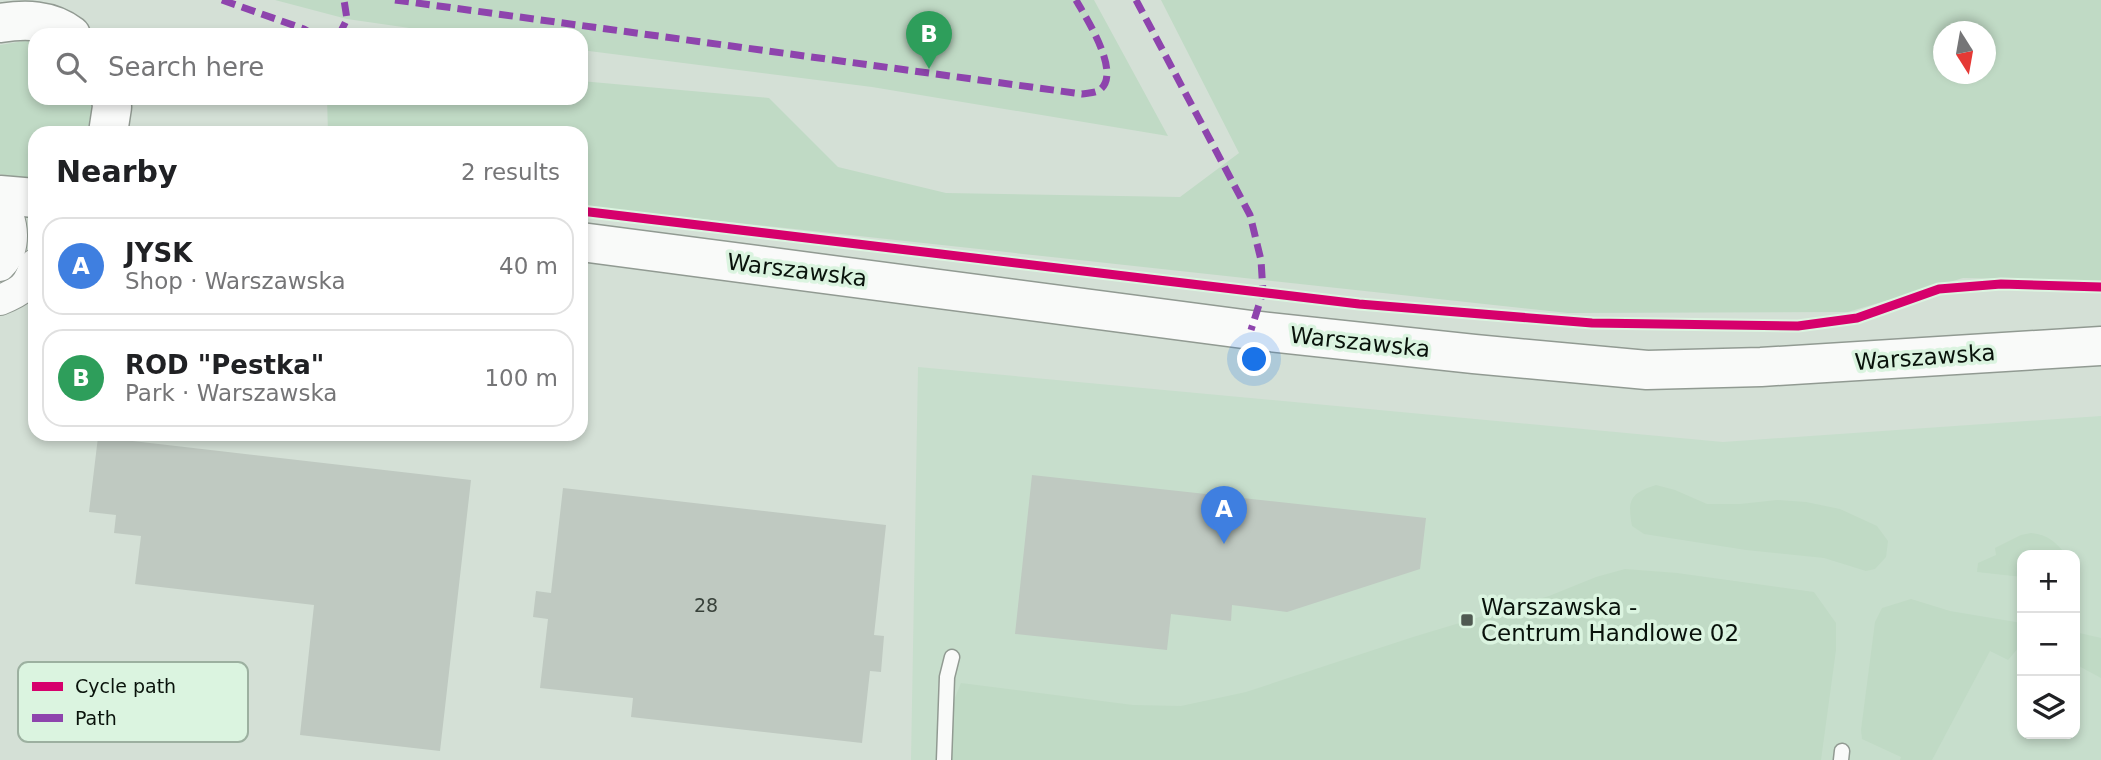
<!DOCTYPE html>
<html lang="en">
<head>
<meta charset="utf-8">
<style>
  :root { --surface:#fff; --page:#f2f2f2; --text:#202124; --muted:#757577; --line:#e0e0e0; --accent:#505a52 }
  body { margin:0; font-family:"DejaVu Sans",sans-serif; background:var(--page); color:var(--text) }
  .controls { position:absolute; right:21px; bottom:21px; display:grid; overflow:hidden; border-radius:14px; box-shadow:0 4px 10px #0003 }
  .controls button { width:63px; height:63px; display:grid; place-items:center; padding:0; border:0; border-bottom:2px solid var(--line); background:var(--surface); color:var(--text); font:35px sans-serif }
  .compass { position:absolute; left:1933px; top:21px; width:63px; height:63px; border-radius:50%; background:var(--surface); box-shadow:0 4px 10px #0003; rotate:169deg }
  .you { position:absolute; left:1255px; top:360px; width:24px; height:24px; margin:-18px; border:5px solid #fff; border-radius:50%; background:#1a73e8; box-shadow:0 0 0 10px #1a73e833 }
  .badge { display:grid; place-items:center; width:46px; height:46px; border-radius:50%; background:var(--accent); color:#fff; font-size:23px; font-weight:700 }
  .pin { position:absolute; translate:-50% -58px; filter:drop-shadow(0 2px 4px #0008) }
  .pin::after { content:''; position:absolute; top:37px; width:24px; height:21px; background:inherit; clip-path:polygon(0 0,100% 0,50% 100%) }
  .list { margin:0; padding:0; list-style:none }
  h2 { display:flex; justify-content:space-between; align-items:center; height:91px; margin:0; padding:0 28px; font-size:30px }
  h2 small { font-size:23px; font-weight:400; color:var(--muted) }
  .list li { display:grid; grid-template-columns:46px 1fr auto; gap:21px; align-items:center; box-sizing:border-box; height:98px; margin:0 14px 14px; padding:0 14px; border:2px solid var(--line); border-radius:21px }
  .list b { display:block; font-size:26px; white-space:nowrap }
  .list p { margin:0; font-size:23px; white-space:nowrap; color:var(--muted) }
  .list em { font-size:23px; font-style:normal; color:var(--muted) }
  .icon { flex:none; width:38px; height:38px; fill:none; stroke:currentColor; stroke-width:2; stroke-linecap:round; stroke-linejoin:round }
  .map { position:relative; flex:none; width:2101px; height:760px; overflow:hidden }
  .search { position:absolute; background:var(--surface); box-shadow:0 4px 10px #0003; left:28px; top:28px; width:560px; height:77px; display:flex; align-items:center; gap:18px; box-sizing:border-box; padding:0 24px; border-radius:21px; color:var(--muted); font-size:26px }
  .panel { position:absolute; background:var(--surface); box-shadow:0 4px 10px #0003; left:28px; top:126px; width:560px; height:315px; border-radius:21px }
  .map>svg:first-child { display:block }
  .built { fill:#c7decc; fill-rule:evenodd }
  .green { fill:#c0dac5; fill-rule:evenodd }
  .building { fill:#bfc9c1 }
  .lines { fill:none; stroke-linecap:round; stroke-linejoin:round }
  .lane-casing { stroke:#919a92; stroke-width:17 }
  .street-casing { stroke:#919a92; stroke-width:32 }
  .secondary-casing { stroke:#919a92; stroke-width:41 }
  .lane { stroke:#f9faf9; stroke-width:14 }
  .street { stroke:#f9faf9; stroke-width:30 }
  .secondary { stroke:#f9faf9; stroke-width:38 }
  .quiet { stroke:#8e44ad; stroke-width:7; stroke-dasharray:14 7; stroke-linecap:butt }
  .cycleway-casing { stroke:#dbf4e0; stroke-width:13 }
  .cycleway { stroke:#d6006c; stroke-width:9 }
  .poi-dot { fill:#505a52; stroke:#dbf4e0; stroke-width:2.5 }
  .labels { text-anchor:middle; dominant-baseline:central; stroke-width:7; stroke-linejoin:round; paint-order:stroke }
  .number-label { font-size:19px; fill:#38413a }
  .street-label { font-size:23px; fill:#09120b; stroke:#dbf4e0 }
  .poi-label { font-size:23px; fill:#09120b; stroke:#dbf4e0; text-anchor:start }
  .key { fill:#dbf4e0; stroke:#9cb0a0; stroke-width:2 }
  .key-label { font-size:19px; fill:#09120b }
</style>
</head>
<body>
<div class="map">
<svg width="2101" height="760" viewBox="0 0 2101 760">
  <rect width="100%" height="100%" fill="#d4e0d6"/>
  <path class="built" d="M918,367L1723,442L2101,416V760H911ZM2022,555H2075V734H2022Z"/>
  <g class="green">
    <polygon points="275,0 1094,0 1168,136 872,87 581,50 581,35 458,35 347,19"/>
    <path d="M1161,0H2101V281L1963,278L1848,312L1568,313L581,206V133H328L327,99L329,98H581V81L769,98L838,167L946,193L1180,197L1239,153ZM1944,32H1986V74H1944Z"/>
    <polygon points="24,41 35,42 35,98 90,98 92,108 87,133 35,133 35,177 25,179 0,174 0,45"/>
    <path d="M1656,485L1675,490L1707,504H1740L1777,500L1806,502L1840,509L1877,526L1888,541L1886,557L1875,569L1866,571L1824,558L1746,550L1644,534L1632,526C1627,499 1631,493 1656,485Z"/>
    <path d="M2031,533C2048,535 2056,542 2066,555H2022V577L1977,572L1978,563L1996,555L1995,548L2021,535Z"/>
    <polygon points="1625,569 1677,573 1814,592 1836,623 1836,650 1821,760 951,760 952,705 961,683 1133,705 1181,706 1246,692 1413,637 1549,596 1596,577"/>
    <polygon points="1911,599 1950,611 2022,623 2022,646 2019,647 2008,660 1990,651 1932,760 1900,760 1901,757 1862,739 1861,730 1875,622 1882,608"/>
    <polygon points="2075,632 2101,638 2101,678 2075,664"/>
  </g>
  <g class="building">
    <polygon points="98,437 471,480 440,751 300,735 314,605 135,584 141,536 114,533 116,515 89,512"/>
    <polygon points="1032,475 1426,518 1420,569 1287,612 1232,605 1231,621 1171,614 1167,650 1015,634"/>
    <polygon points="563,488 886,525 874,635 884,636 881,672 870,671 862,743 631,717 633,698 540,688 548,619 533,617 536,591 551,593"/>
  </g>
  <g class="lines">
    <defs>
      <g id="lane">
        <polyline points="944,760 947,677 952,657"/>
        <polyline points="1841,760 1842,751"/>
      </g>
      <g id="street">
        <path d="M0,202C15,221 17,249 0,266"/>
        <path d="M0,300C22,291 28,287 35,264"/>
      </g>
      <g id="secondary">
        <path d="M0,23C25,19 50,19 71,35"/>
        <polyline points="108,133 112,107 111,98"/>
        <polyline points="0,195 35,198"/>
        <polyline points="581,242 1251,330 1474,354 1647,370 1761,367 2101,346"/>
      </g>
    </defs>
    <use href="#lane" class="lane-casing"/>
    <use href="#street" class="street-casing"/>
    <use href="#secondary" class="secondary-casing"/>
    <use href="#lane" class="lane"/>
    <use href="#street" class="street"/>
    <use href="#secondary" class="secondary"/>
    <g class="quiet">
      <polyline points="222,0 304,29 314,35"/>
      <path d="M395,0L1082,94C1087,93 1094,93 1098,91C1124,76 1086,18 1076,0"/>
      <polyline points="1136,0 1250,215 1261,260 1263,292 1251,330"/>
      <polyline points="339,35 347,19 344,0"/>
    </g>
    <defs>
      <polyline id="cycleway" points="581,211 1359,304 1592,323 1798,326 1857,318 1939,289 2001,284 2101,287"/>
    </defs>
    <use href="#cycleway" class="cycleway-casing"/>
    <use href="#cycleway" class="cycleway"/>
  </g>
  <rect class="poi-dot" x="1460" y="613" width="14" height="14" rx="3.5"/>
  <g class="labels">
    <g class="number-label">
      <text x="706" y="605">28</text>
    </g>
    <g class="street-label">
      <text transform="translate(797 270) rotate(7)">Warszawska</text>
      <text transform="translate(1360 342) rotate(6)">Warszawska</text>
      <text transform="translate(1925 357) rotate(-4)">Warszawska</text>
    </g>
    <g class="poi-label">
      <text x="1481" y="607">Warszawska -<tspan x="1481" dy="26">Centrum Handlowe 02</tspan></text>
    </g>
  </g>
  <rect x="18" y="662" width="230" height="80" rx="10" class="key"/>
  <rect x="32" y="682" width="31" height="9" fill="#d6006c"/>
  <rect x="32" y="714" width="31" height="8" fill="#8e44ad"/>
  <g class="key-label">
    <text x="75" y="693">Cycle path</text>
    <text x="75" y="725">Path</text>
  </g>
</svg>
<div class="controls">
<button>+</button>
<button>−</button>
<button><svg class="icon" aria-label="layers" viewBox="0 0 24 24"><path d="M12 4l9 5-9 5-9-5zM3 14l9 5 9-5"/></svg></button>
</div>
<svg class="compass" viewBox="-18 -18 36 36"><path d="M0-13l5 13h-10z" fill="#e53935"/><path d="M0 13l5-13h-10z" fill="#757577"/></svg>
<div class="you"></div>
<div class="pin badge" style="left:1224px;top:544px;background:#3f7fe0">A</div>
<div class="pin badge" style="left:929px;top:69px;background:#2e9e5b">B</div>
<div class="search"><svg class="icon" aria-label="search" viewBox="0 0 24 24"><circle cx="10" cy="10" r="6"/><path d="M15 15l6 6"/></svg>Search here</div>
<section class="panel">
<h2>Nearby<small>2 results</small></h2>
<ul class="list">
<li><span class="badge" style="background:#3f7fe0">A</span><div><b>JYSK</b><p>Shop · Warszawska</p></div><em>40 m</em></li>
<li><span class="badge" style="background:#2e9e5b">B</span><div><b>ROD &quot;Pestka&quot;</b><p>Park · Warszawska</p></div><em>100 m</em></li>
</ul>
</section>
</div>
</body>
</html>
